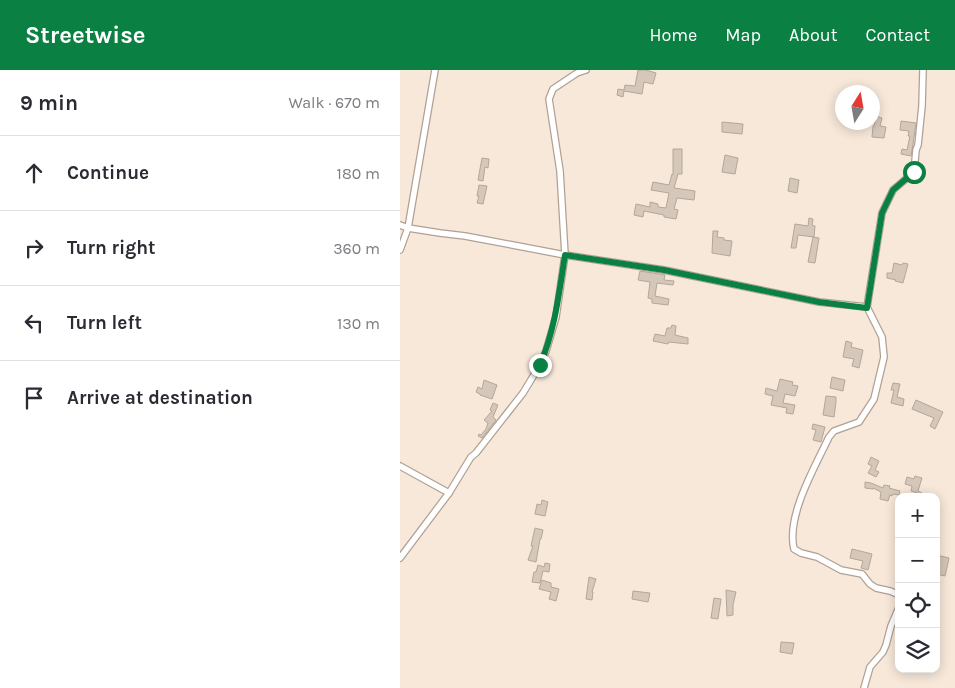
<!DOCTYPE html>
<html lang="en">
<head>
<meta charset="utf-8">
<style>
  :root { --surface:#fff; --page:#f2f2f3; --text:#2b2b33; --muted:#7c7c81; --line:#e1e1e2; --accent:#0b8043 }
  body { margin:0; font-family:Karla,sans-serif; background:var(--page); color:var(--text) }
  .controls { position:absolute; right:15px; bottom:15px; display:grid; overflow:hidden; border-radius:10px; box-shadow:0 2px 12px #0003 }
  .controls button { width:45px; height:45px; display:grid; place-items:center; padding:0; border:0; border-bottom:1px solid var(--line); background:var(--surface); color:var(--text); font:25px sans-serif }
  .compass { position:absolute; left:435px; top:15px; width:45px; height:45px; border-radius:50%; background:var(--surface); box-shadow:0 2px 12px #0003; rotate:11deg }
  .stop { position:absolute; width:15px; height:15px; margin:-11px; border:4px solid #0b8043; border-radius:50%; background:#fff }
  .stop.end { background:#0b8043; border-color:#fff; box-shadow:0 1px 5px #0008 }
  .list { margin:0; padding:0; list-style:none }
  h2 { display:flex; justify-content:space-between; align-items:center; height:65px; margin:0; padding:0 20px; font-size:21px }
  h2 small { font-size:16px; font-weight:400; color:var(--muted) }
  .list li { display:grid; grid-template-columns:32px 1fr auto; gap:15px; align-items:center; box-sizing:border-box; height:75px; padding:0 20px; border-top:1px solid var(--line) }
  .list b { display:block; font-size:19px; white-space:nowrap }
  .list em { font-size:16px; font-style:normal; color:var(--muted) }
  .icon { flex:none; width:28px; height:28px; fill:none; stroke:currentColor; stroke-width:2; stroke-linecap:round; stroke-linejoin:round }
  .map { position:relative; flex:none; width:555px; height:618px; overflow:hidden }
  header { display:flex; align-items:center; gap:30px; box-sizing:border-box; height:70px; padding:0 25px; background:var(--accent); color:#fff }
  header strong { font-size:24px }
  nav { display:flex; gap:28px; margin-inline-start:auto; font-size:18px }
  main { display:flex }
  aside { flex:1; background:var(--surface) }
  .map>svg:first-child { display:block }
  .building { fill:#d5c7b9; stroke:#b4a698 }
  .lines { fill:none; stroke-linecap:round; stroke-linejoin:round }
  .minor-casing { stroke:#b0a194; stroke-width:8 }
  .minor { stroke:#fff; stroke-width:5.5 }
  .route { stroke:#0b8043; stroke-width:6 }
</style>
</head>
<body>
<header>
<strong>Streetwise</strong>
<nav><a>Home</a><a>Map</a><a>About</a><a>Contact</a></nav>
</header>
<main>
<aside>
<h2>9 min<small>Walk · 670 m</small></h2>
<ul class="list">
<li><svg class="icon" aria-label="ahead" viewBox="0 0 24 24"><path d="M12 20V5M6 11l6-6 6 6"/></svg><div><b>Continue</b></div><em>180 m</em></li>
<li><svg class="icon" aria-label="right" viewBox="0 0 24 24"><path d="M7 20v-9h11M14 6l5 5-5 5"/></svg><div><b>Turn right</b></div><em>360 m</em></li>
<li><svg class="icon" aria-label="left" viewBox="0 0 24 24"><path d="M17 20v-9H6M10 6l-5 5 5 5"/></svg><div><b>Turn left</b></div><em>130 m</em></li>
<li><svg class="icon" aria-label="arrive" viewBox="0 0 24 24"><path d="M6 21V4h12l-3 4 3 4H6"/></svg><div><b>Arrive at destination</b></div></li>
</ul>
</aside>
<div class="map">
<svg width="555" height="618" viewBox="0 0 555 618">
  <rect width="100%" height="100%" fill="#f7e8d9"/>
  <g class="building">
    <polygon points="238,0 246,0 256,3 253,14 244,12 242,24 224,21 223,27 217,25 218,19 224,20 225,15 235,16"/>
    <polygon points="476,46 482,48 480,56 486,57 484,68 472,67 473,56 474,56"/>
    <polygon points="501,51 516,53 513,74 511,86 501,84 502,79 507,80 510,66 508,66 509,61 500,60"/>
    <polygon points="322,52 343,54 342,64 322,62"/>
    <polygon points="273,79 282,79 282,104 278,104 274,118 295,121 294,130 277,128 274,139 278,140 276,149 264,147 264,145 244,141 243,147 234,145 236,134 250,137 250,132 258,134 258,137 266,138 269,123 251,120 253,112 269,115 272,104 273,105"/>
    <polygon points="325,85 338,88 335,104 322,102"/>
    <polygon points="82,88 89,89 88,98 85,97 83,111 78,110"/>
    <polygon points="390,108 399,110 397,123 388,121"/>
    <polygon points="79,115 87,116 83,134 77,133 79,126 77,126"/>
    <polygon points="409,148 413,149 412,155 415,156 414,167 398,165 396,178 391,178 395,154 408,156"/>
    <polygon points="313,161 318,161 317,167 324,168 324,170 332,171 330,186 312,183"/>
    <polygon points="413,167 419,168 415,193 408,192"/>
    <polygon points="494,193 502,195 503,193 508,194 503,213 495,211 496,210 487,208 487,203 492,203"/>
    <polygon points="240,201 265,205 264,210 274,211 273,215 257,213 255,226 269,229 268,235 252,233 252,229 248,228 250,212 238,210"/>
    <polygon points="272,255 276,256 275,265 288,268 288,274 269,272 268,274 253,271 255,264 265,266 267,258 271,258"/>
    <polygon points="446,271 452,273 451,277 463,280 459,298 452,296 454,289 443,287"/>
    <polygon points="432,307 445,310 443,321 430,318"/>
    <polygon points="380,309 393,312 392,315 398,316 395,326 385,324 383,333 395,335 393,344 386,343 387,338 371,335 373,326 365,324 366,318 377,321"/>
    <polygon points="84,310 97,315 92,329 80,325 80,324 76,322 78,317 82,319"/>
    <polygon points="493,313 500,314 497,327 504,329 503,336 491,333 494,320 491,320"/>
    <polygon points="426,326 436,327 436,332 434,347 423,345"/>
    <polygon points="516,330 543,342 535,359 530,356 534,348 512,339"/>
    <polygon points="93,333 98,335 93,347 96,350 82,368 78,366 79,364 81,365 86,359 88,353 84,350 92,341 90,340"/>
    <polygon points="413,354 425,357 421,372 413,370 416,360 412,359"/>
    <polygon points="471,387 479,391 475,400 479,402 476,407 468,403 472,396 468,394"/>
    <polygon points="515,406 522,408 518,421 522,423 521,427 516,427 518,423 511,421 512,416 505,414 507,407 514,409"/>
    <polygon points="465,412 471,413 483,418 484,415 490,416 489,418 500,421 499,425 493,424 492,426 490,425 488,431 480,429 481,422 473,418 473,419 465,418"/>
    <polygon points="142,430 148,432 145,446 135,444 137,434 141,435"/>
    <polygon points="135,458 143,460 141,469 140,469 136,492 128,490 133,476 131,476"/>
    <polygon points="452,479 472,484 468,500 461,498 463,491 450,488"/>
    <polygon points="536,485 549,488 545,506 536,504"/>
    <polygon points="145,493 150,494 149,502 143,501 140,513 132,512 134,502 136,502 138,495 144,497"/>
    <polygon points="189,507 196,509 192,522 193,522 192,530 186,529"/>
    <polygon points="142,510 151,513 151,517 159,519 156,531 149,529 151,522 139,519"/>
    <polygon points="326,520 336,522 333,535 333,545 327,546"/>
    <polygon points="233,521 250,523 248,532 232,529"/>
    <polygon points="314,528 321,529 318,549 311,548"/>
    <polygon points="381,572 394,573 392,584 380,582"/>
  </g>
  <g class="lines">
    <defs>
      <g id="minor">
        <polyline points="0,155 8,158 40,163 65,166 165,185 264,200 419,232 467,237"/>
        <polyline points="0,180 8,158 35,0"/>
        <polyline points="0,396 49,423"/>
        <polyline points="0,488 49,423 71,387 76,383 123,323 140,295 146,281 156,247 165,185 160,101 149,29 153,19 177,3 186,0"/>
        <path d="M499,527L497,524L490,521L476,518L470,514L462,504L441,500L417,487L401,483L394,479C386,446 415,397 429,367L434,361L459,352L474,329L484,287L482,267L467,237L482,143L493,120L514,102L516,80L518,75L522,36L523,0"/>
        <polyline points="464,618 470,597 483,582 486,575 491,556 499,537"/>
      </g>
    </defs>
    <use href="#minor" class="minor-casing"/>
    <use href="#minor" class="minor"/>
  </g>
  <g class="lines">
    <path class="route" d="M140,295C155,260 159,223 165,185L264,200L419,232L467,238L482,143L493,120L514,102"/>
  </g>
</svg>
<div class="controls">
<button>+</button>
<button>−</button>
<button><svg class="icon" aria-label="locate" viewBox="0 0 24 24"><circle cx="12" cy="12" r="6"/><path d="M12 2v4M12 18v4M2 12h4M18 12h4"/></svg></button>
<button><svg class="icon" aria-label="layers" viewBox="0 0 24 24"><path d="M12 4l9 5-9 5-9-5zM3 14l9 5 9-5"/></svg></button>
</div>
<svg class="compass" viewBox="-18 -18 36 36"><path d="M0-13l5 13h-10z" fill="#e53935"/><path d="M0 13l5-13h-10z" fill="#7c7c81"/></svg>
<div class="stop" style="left:514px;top:102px"></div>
<div class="stop end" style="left:140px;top:295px"></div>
</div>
</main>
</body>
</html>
